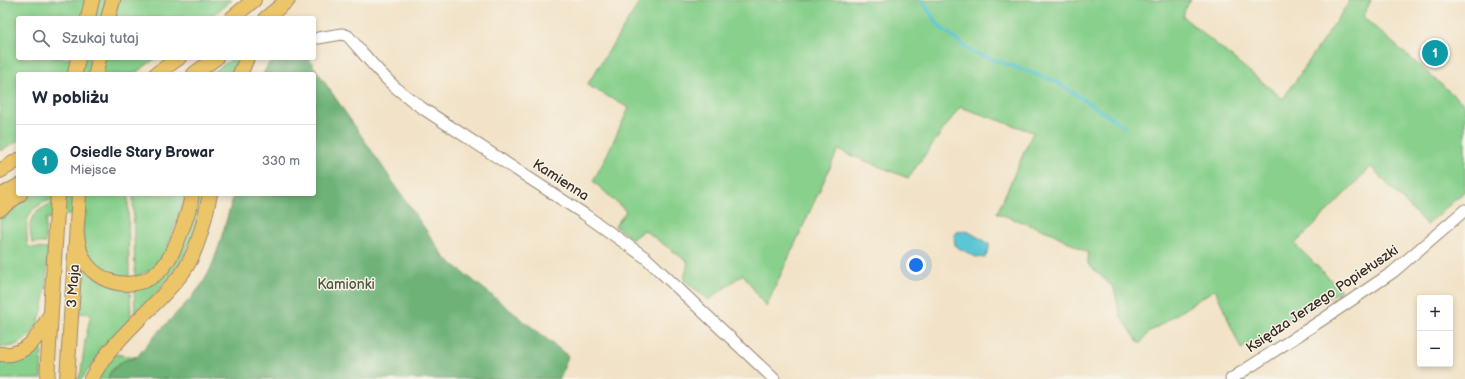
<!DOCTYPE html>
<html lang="pl">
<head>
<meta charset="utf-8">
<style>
  :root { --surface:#fff; --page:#f2f2f3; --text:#1f2937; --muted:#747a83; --line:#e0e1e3; --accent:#1a73e8 }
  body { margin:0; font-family:"Balsamiq Sans",sans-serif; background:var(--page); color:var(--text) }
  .controls { position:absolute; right:12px; bottom:12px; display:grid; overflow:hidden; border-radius:4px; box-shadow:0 2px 6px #0003 }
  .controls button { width:36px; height:36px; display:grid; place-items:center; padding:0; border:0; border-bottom:1px solid var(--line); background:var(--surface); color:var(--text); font:20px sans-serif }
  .you { position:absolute; left:916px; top:265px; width:14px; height:14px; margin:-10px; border:3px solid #fff; border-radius:50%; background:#1a73e8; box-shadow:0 0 0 6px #1a73e833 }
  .badge { display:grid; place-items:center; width:26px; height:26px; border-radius:50%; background:var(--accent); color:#fff; font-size:13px; font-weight:700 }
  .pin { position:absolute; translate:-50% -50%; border:2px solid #fff; box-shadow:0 1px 4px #0006 }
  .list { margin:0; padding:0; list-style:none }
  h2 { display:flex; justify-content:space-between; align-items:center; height:52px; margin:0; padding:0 16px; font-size:17px }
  h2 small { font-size:13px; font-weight:400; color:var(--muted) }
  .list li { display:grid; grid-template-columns:26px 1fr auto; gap:12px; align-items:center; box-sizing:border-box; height:72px; padding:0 16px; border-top:1px solid var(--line) }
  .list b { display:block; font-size:15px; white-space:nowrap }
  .list p { margin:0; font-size:13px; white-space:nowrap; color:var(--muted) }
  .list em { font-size:13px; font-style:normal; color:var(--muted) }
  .icon { flex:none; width:22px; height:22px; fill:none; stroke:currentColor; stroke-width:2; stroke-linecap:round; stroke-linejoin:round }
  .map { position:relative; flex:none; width:1465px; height:379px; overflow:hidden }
  .search { position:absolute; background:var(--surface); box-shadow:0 2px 6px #0003; left:16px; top:16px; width:300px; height:44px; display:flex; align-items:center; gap:10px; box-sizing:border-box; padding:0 14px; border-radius:4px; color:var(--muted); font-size:15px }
  .panel { position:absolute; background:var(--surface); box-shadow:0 2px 6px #0003; left:16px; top:72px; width:300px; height:124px; border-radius:4px }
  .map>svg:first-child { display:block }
  .green { fill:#88d08c; stroke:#627d55 }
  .forest { fill:#6eb278; stroke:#546e4b }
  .water { fill:#5bc6d4; stroke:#4b7879 }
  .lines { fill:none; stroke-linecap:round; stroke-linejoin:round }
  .stream { stroke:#5bc6d4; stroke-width:3.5 }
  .minor-casing { stroke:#968673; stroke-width:13 }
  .major-casing { stroke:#968673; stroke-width:16 }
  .minor { stroke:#fff; stroke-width:11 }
  .major { stroke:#edc569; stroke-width:14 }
  .labels { text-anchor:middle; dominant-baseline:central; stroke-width:3; stroke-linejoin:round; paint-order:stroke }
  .street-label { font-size:14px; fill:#3b2a1e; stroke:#f7f3e8 }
  .park-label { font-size:14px; fill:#4e543a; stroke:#f7f3e8 }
</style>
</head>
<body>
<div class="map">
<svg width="1465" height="379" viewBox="0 0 1465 379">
  <rect width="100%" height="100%" fill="#f7f3e8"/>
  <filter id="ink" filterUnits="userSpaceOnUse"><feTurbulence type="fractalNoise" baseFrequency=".025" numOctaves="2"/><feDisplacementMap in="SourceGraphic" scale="8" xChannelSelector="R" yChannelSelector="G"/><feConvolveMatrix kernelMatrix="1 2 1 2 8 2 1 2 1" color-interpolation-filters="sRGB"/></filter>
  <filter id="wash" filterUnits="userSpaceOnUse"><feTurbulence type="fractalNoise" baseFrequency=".012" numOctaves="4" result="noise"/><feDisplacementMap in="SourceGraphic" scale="16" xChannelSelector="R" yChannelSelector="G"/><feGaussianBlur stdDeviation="0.9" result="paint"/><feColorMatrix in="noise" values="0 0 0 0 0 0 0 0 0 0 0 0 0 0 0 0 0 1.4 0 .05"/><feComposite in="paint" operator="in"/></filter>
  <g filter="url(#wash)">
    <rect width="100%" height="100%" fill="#f2e3c8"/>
    <g class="green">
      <polygon points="0,0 232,0 209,18 18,18 18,58 156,58 134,74 18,74 18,141 0,151"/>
      <polygon points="641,0 1191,0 1185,8 1183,17 1283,99 1349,2 1347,0 1371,0 1363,17 1465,105 1465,191 1427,225 1371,167 1295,244 1341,290 1241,349 1215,289 1148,333 1140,344 1120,316 1114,288 1088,264 1088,253 1052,233 997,213 1033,132 960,107 908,178 838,150 766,307 743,274 709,300 684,280 688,262 644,230 632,239 615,226 626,211 593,181 604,161 629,108 587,85"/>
      <polygon points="230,60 234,60 236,62 231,74 211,74"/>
      <path d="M33,194H65C31,208 23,208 28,247L48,249C46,277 49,330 18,344C12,347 6,347 0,347V216Z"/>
      <path d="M80,194H128L129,278C108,278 88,263 83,242C81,234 83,225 83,217L86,216V212L46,219L45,243H32C31,236 29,228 31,221C35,206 66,198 80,194Z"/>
      <polygon points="133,194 186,194 165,253 153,269 135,277"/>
      <path d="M198,194H204C199,219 189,254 173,274C161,289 147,302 135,315L134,289L148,286Z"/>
      <polygon points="80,267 130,290 131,319 100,353 82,379 78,379 81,372 85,342 91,314 79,313 77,312"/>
      <polygon points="40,343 42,343 41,379 0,379 0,359"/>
      <path d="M114,354L137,357C124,361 112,365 108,379H98Z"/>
    </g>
    <polygon class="forest" points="272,58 308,58 445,258 568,356 560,379 108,379 110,372 123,361 137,357 149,342 191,298 203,283 212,266 219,246 234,194 314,194 314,74 263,74"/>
    <polygon class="water" points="964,231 969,232 989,244 989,249 985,258 976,257 955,246 954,236 955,232"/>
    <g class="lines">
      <polyline class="stream" points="921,0 940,27 972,52 1055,81 1124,126"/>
    </g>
  </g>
  <g filter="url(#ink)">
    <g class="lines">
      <defs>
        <g id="minor">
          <path d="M318,38L342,34L348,36C363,53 378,72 395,87C403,94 413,101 422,108L584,214L646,258L774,379"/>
          <polyline points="1231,379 1325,318 1393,272 1465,210"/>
        </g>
        <g id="major">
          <polyline points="88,18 92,0"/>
          <polyline points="108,18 113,0"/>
          <polyline points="232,18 254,0"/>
          <polyline points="266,18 288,0"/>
          <polyline points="75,74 78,58"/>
          <polyline points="96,74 99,58"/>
          <polyline points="156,74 179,58"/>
          <polyline points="194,74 216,58"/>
          <polyline points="240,74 247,58"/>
          <polyline points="0,171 18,160"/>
          <polyline points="0,196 18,186"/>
          <polyline points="0,209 20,194"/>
          <path d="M77,236C78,242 79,250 82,256C96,287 141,294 163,267C174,255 190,211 192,194"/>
          <path d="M0,354C25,357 38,338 48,318"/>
          <polyline points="47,379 58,194"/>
          <polyline points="67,379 79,194"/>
          <path d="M91,379C113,337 155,309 183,272C198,251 205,218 210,194"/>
        </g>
      </defs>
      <use href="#minor" class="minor-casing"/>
      <use href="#major" class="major-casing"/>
      <use href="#minor" class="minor"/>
      <use href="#major" class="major"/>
    </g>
  </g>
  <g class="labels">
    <g class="street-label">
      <text transform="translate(561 180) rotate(33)">Kamienna</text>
      <text transform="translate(73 286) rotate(-86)">3 Maja</text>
      <text transform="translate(1322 299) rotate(-34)">Księdza Jerzego Popiełuszki</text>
    </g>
    <g class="park-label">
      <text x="346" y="284">Kamionki</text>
    </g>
  </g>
</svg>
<div class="controls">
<button>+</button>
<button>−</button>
</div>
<div class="you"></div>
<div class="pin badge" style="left:1435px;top:53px;background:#0f9aa8">1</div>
<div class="search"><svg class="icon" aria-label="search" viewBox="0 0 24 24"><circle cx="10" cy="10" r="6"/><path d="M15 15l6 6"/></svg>Szukaj tutaj</div>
<section class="panel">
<h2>W pobliżu<small></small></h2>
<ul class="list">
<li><span class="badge" style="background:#0f9aa8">1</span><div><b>Osiedle Stary Browar</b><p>Miejsce</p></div><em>330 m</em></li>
</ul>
</section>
</div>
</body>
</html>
